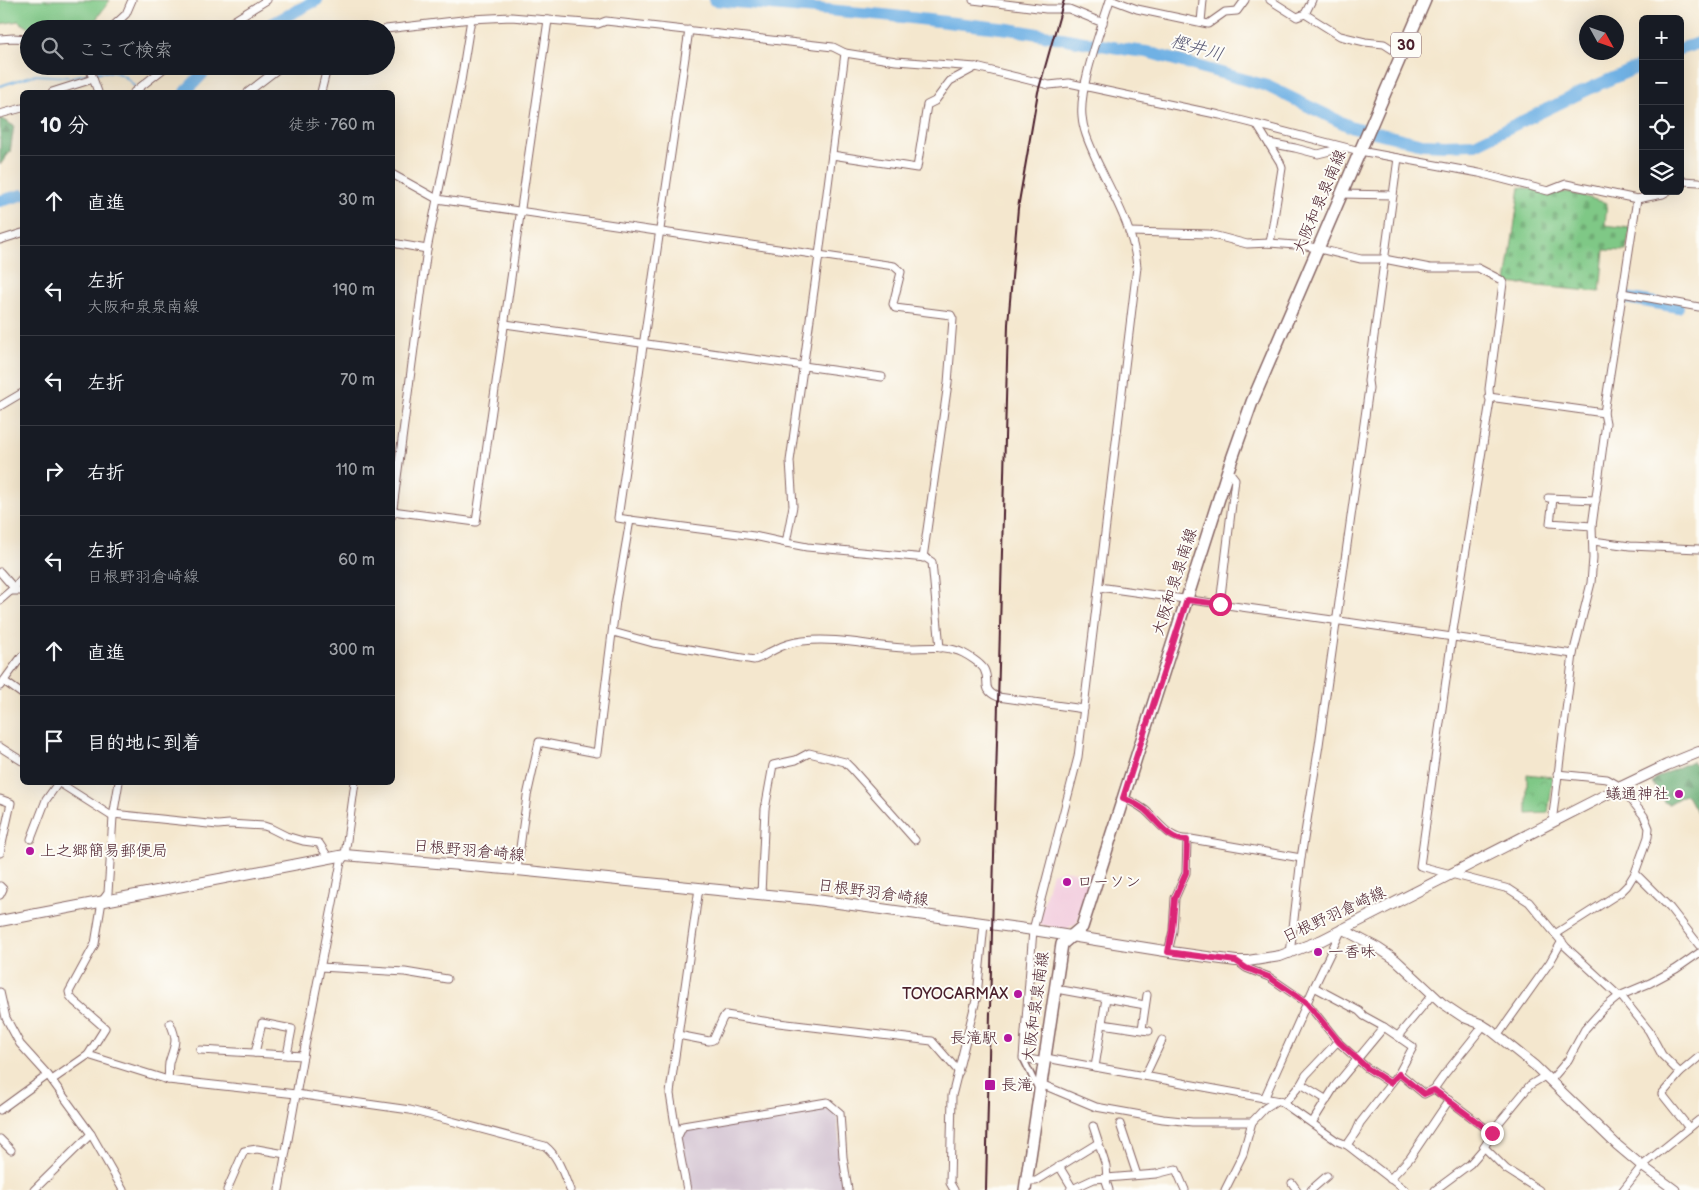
<!DOCTYPE html>
<html lang="ja">
<head>
<meta charset="utf-8">
<style>
  :root { --surface:#171b24; --page:#242831; --text:#f1f3f6; --muted:#9ea1a6; --line:#363941 }
  body { margin:0; font-family:"Balsamiq Sans","Klee One",sans-serif; background:var(--page); color:var(--text) }
  .controls { position:absolute; right:15px; top:15px; display:grid; overflow:hidden; border-radius:8px; box-shadow:0 5px 20px #0002 }
  .controls button { width:45px; height:45px; display:grid; place-items:center; padding:0; border:0; border-bottom:1px solid var(--line); background:var(--surface); color:var(--text); font:25px sans-serif }
  .compass { position:absolute; left:1579px; top:15px; width:45px; height:45px; border-radius:50%; background:var(--surface); box-shadow:0 5px 20px #0002; rotate:130deg }
  .stop { position:absolute; width:15px; height:15px; margin:-11px; border:4px solid #db2777; border-radius:50%; background:#fff }
  .stop.end { background:#db2777; border-color:#fff; box-shadow:0 1px 5px #0008 }
  .list { margin:0; padding:0; list-style:none }
  h2 { display:flex; justify-content:space-between; align-items:center; height:65px; margin:0; padding:0 20px; font-size:21px }
  h2 small { font-size:16px; font-weight:400; color:var(--muted) }
  .list li { display:grid; grid-template-columns:32px 1fr auto; gap:15px; align-items:center; box-sizing:border-box; height:90px; padding:0 20px; border-top:1px solid var(--line) }
  .list b { display:block; font-size:19px; white-space:nowrap }
  .list p { margin:0; font-size:16px; white-space:nowrap; color:var(--muted) }
  .list em { font-size:16px; font-style:normal; color:var(--muted) }
  .icon { flex:none; width:28px; height:28px; fill:none; stroke:currentColor; stroke-width:2; stroke-linecap:round; stroke-linejoin:round }
  .map { position:relative; flex:none; width:1699px; height:1190px; overflow:hidden }
  .search { position:absolute; background:var(--surface); box-shadow:0 5px 20px #0002; left:20px; top:20px; width:375px; height:55px; display:flex; align-items:center; gap:12px; box-sizing:border-box; padding:0 18px; border-radius:28px; color:var(--muted); font-size:19px }
  .panel { position:absolute; background:var(--surface); box-shadow:0 5px 20px #0002; left:20px; top:90px; width:375px; height:695px; border-radius:8px }
  .map>svg:first-child { display:block }
  .built { fill:#f3cfdf }
  .industrial { fill:#cfbdce }
  .grass { fill:#7fc886; stroke:#647458 }
  .forest { fill:url(#forest-firs); stroke:#58664f }
  .cemetery { fill:url(#cemetery-stones); stroke:#647458 }
  .park { fill:url(#park-crowns); stroke:#647458 }
  .lines { fill:none; stroke-linecap:round; stroke-linejoin:round }
  .stream { stroke:#70b1e4; stroke-width:2 }
  .river { stroke:#70b1e4; stroke-width:12 }
  .pedestrian-casing { stroke:#866564; stroke-width:8 }
  .minor-casing { stroke:#866564; stroke-width:9 }
  .tertiary-casing { stroke:#866564; stroke-width:11 }
  .secondary-casing { stroke:#866564; stroke-width:12 }
  .primary-casing { stroke:#866564; stroke-width:14 }
  .pedestrian { stroke:#fff; stroke-width:5 }
  .minor { stroke:#fff; stroke-width:7 }
  .tertiary { stroke:#fff; stroke-width:9 }
  .secondary { stroke:#fff; stroke-width:10 }
  .primary { stroke:#fff; stroke-width:11 }
  .rail { stroke:#4a1f2b; stroke-width:2 }
  .route { stroke:#db2777; stroke-width:6 }
  .poi-dot { fill:#b5179e; stroke:#fdfcf7; stroke-width:2 }
  .labels { text-anchor:middle; dominant-baseline:central; stroke-width:4; stroke-linejoin:round; paint-order:stroke }
  .shield { fill:#fdfcf7; stroke:#806168; stroke-width:1 }
  .shield-label { font-size:15px; font-weight:bold; fill:#4a1f2b }
  .street-label { font-size:16px; fill:#4a1f2b; stroke:#fdfcf7 }
  .poi-label { font-size:16px; fill:#4a1f2b; stroke:#fdfcf7; text-anchor:start }
  .water-label { font-size:18px; font-style:italic; fill:#595975; stroke:#fdfcf7 }
</style>
</head>
<body>
<div class="map">
<svg width="1699" height="1190" viewBox="0 0 1699 1190">
  <defs>
    <pattern id="forest-firs" width="22" height="20" patternUnits="userSpaceOnUse" patternTransform="scale(1.25)"><rect width="22" height="20" fill="#67ac73"/><path d="M5 1l3.5 6h-7zM16 11l3.5 6h-7z" fill="#578b5f"/></pattern>
    <pattern id="cemetery-stones" width="16" height="16" patternUnits="userSpaceOnUse" patternTransform="scale(1.25)"><rect width="16" height="16" fill="#7fc886"/><path d="M2 7V4a2 2 0 0 1 4 0v3zM10 15v-3a2 2 0 0 1 4 0v3z" fill="#6fab74"/></pattern>
    <pattern id="park-crowns" width="20" height="18" patternUnits="userSpaceOnUse" patternTransform="scale(1.25)"><rect width="20" height="18" fill="#7fc886"/><path d="M2 6a3 3 0 1 1 6 0M12 15a3 3 0 1 1 6 0" fill="none" stroke="#6fab74"/></pattern>
  </defs>
  <rect width="100%" height="100%" fill="#fdfcf7"/>
  <filter id="ink" filterUnits="userSpaceOnUse"><feTurbulence type="fractalNoise" baseFrequency=".02" numOctaves="2"/><feDisplacementMap in="SourceGraphic" scale="10" xChannelSelector="R" yChannelSelector="G"/><feConvolveMatrix kernelMatrix="1 2 1 2 8 2 1 2 1" color-interpolation-filters="sRGB"/></filter>
  <filter id="wash" filterUnits="userSpaceOnUse"><feTurbulence type="fractalNoise" baseFrequency=".0096" numOctaves="4" result="noise"/><feDisplacementMap in="SourceGraphic" scale="20" xChannelSelector="R" yChannelSelector="G"/><feGaussianBlur stdDeviation="1.12" result="paint"/><feColorMatrix in="noise" values="0 0 0 0 0 0 0 0 0 0 0 0 0 0 0 0 0 1.4 0 .05"/><feComposite in="paint" operator="in"/></filter>
  <g filter="url(#wash)">
    <rect width="100%" height="100%" fill="#f4e7ce"/>
    <polygon class="built" points="1063,870 1093,874 1077,923 1065,930 1038,924 1052,872 1059,872"/>
    <polygon class="industrial" points="826,1106 837,1115 844,1190 691,1190 681,1138 686,1129"/>
    <polygon class="grass" points="0,0 110,0 89,29 31,29 18,21 0,24"/>
    <g class="forest">
      <polygon points="0,118 14,126 10,152 0,165"/>
      <polygon points="1692,761 1699,769 1699,792 1695,796 1699,801 1699,817 1687,796 1684,795 1669,804 1664,802 1652,782 1656,778"/>
    </g>
    <polygon class="cemetery" points="1520,187 1557,193 1568,192 1607,203 1605,225 1630,228 1626,251 1604,250 1600,292 1506,283"/>
    <polygon class="park" points="1527,774 1553,777 1548,813 1527,814"/>
    <g class="lines">
      <g class="stream">
        <path d="M93,73C110,70 123,71 134,86"/>
        <polyline points="0,86 34,75 71,77 88,74"/>
        <polyline points="141,92 142,92"/>
      </g>
      <g class="river">
        <polyline points="714,0 884,15 1009,29 1130,50 1147,52 1267,86 1349,126 1422,144 1444,145 1475,144 1595,86 1643,65"/>
        <polyline points="262,29 317,0"/>
        <polyline points="1680,49 1699,43"/>
        <polyline points="185,92 210,66"/>
        <polyline points="0,201 22,195"/>
        <polyline points="1626,298 1678,307"/>
      </g>
    </g>
  </g>
  <g filter="url(#ink)">
    <g class="lines">
      <defs>
        <polyline id="pedestrian" points="1023,1058 1038,1089"/>
        <g id="minor">
          <polyline points="973,0 1046,9 1069,9 1103,23"/>
          <polyline points="1113,0 1137,9 1208,24 1225,12 1237,11 1245,0"/>
          <polyline points="1270,0 1297,17 1305,14 1340,36 1365,42 1384,44 1401,55"/>
          <polyline points="1305,14 1312,0"/>
          <polyline points="1201,22 1203,0"/>
          <polyline points="110,29 126,14 132,0"/>
          <polyline points="220,29 267,0"/>
          <polyline points="386,29 471,19 511,17 598,24 606,21 833,47 845,53 896,61 976,67 1049,85 1069,83 1220,115 1360,151 1479,173 1548,191 1566,184 1637,199 1663,194 1668,191"/>
          <polyline points="0,39 13,38 29,39"/>
          <polyline points="85,66 90,70 98,92"/>
          <polyline points="52,92 93,79"/>
          <polyline points="134,92 167,66"/>
          <polyline points="248,92 282,66"/>
          <polyline points="321,92 325,76 331,66"/>
          <polyline points="0,114 22,108"/>
          <polyline points="1257,125 1280,162 1282,168 1270,243"/>
          <polyline points="1269,143 1295,148 1318,154 1342,148"/>
          <polyline points="832,155 917,168 927,105 935,101 950,81 976,67"/>
          <polyline points="392,174 437,199 894,266 901,272 893,304 895,308 951,315 953,319 948,383 923,558"/>
          <polyline points="1680,183 1682,181 1699,182"/>
          <polyline points="1341,194 1393,195"/>
          <polyline points="1129,232 1209,234 1247,244 1270,243 1307,246 1361,259 1384,259 1430,268 1478,268 1501,280 1503,283 1489,389 1490,401 1452,637 1420,866 1509,889 1529,902 1566,947 1619,996"/>
          <polyline points="0,240 22,233"/>
          <polyline points="392,243 427,249"/>
          <polyline points="1622,293 1699,307"/>
          <polyline points="505,324 882,377"/>
          <polyline points="1489,397 1604,413"/>
          <polyline points="0,406 22,393"/>
          <polyline points="1548,498 1596,500"/>
          <polyline points="1553,499 1550,523 1592,526"/>
          <polyline points="392,511 476,522 548,20"/>
          <polyline points="392,516 427,249 461,81 471,19"/>
          <polyline points="630,520 618,518 689,30"/>
          <polyline points="1593,541 1630,546 1699,549"/>
          <polyline points="786,543 807,547 926,558 932,562 940,648"/>
          <polyline points="0,572 14,588"/>
          <polyline points="1099,587 1573,654"/>
          <polyline points="11,591 22,591"/>
          <polyline points="0,600 14,588 22,578"/>
          <polyline points="1220,604 1235,479 1228,470"/>
          <path d="M613,632L653,643L754,660C762,658 767,653 774,650C783,645 793,642 803,641C836,637 870,646 903,648C923,649 944,644 963,653C969,656 980,663 984,669C991,682 980,689 998,697L1084,709"/>
          <polyline points="4,681 22,694"/>
          <polyline points="0,686 22,656"/>
          <polyline points="0,747 22,761"/>
          <polyline points="1557,774 1607,779 1621,787 1644,816 1649,828 1648,837 1635,873 1670,908 1699,945"/>
          <polyline points="58,782 113,817"/>
          <path d="M1123,798C1131,801 1138,805 1145,810C1159,822 1170,842 1191,839L1301,858"/>
          <polyline points="0,799 11,803 0,853"/>
          <polyline points="113,814 218,825 229,824 264,826 270,828 286,836 303,841 319,843 328,857"/>
          <polyline points="1552,823 1573,654 1591,583 1593,558 1592,526 1606,423 1604,413 1637,199"/>
          <polyline points="31,839 46,800 58,783"/>
          <polyline points="517,870 527,796 539,742 597,753 616,601 630,520 754,536 786,543 793,506 790,461 819,255 845,53"/>
          <polyline points="0,886 3,889 0,895"/>
          <polyline points="761,894 765,809 773,765 796,760 809,753 845,762 852,769 915,840"/>
          <polyline points="1555,934 1621,892 1627,886 1635,873"/>
          <polyline points="1168,952 1173,931 1175,898 1186,873 1187,840"/>
          <polyline points="1290,954 1301,858 1319,745 1369,388 1368,381 1398,158"/>
          <polyline points="1237,961 1246,968 1269,977 1307,1003 1339,1043 1367,1068 1390,1083"/>
          <polyline points="320,967 405,972 447,979"/>
          <polyline points="1314,987 1359,1011 1364,1016 1384,1027 1413,1047 1399,1073 1360,1123 1356,1132 1347,1145"/>
          <polyline points="1056,989 1145,1005"/>
          <polyline points="0,992 6,1018 20,1044 48,1075 91,1134 123,1190"/>
          <polyline points="1621,996 1649,1031 1662,1055 1680,1073"/>
          <polyline points="1102,1024 1149,1031"/>
          <polyline points="1142,1029 1147,995"/>
          <polyline points="678,1035 709,1041 713,1040 723,1018 726,1015 770,1022 932,1041 959,1072"/>
          <polyline points="1498,1035 1550,962 1562,941"/>
          <polyline points="1398,1036 1432,995"/>
          <polyline points="200,1050 303,1056"/>
          <polyline points="255,1053 262,1023 292,1029 287,1055"/>
          <path d="M88,1055L168,1080L296,1094L410,1110L545,1146C559,1157 563,1174 570,1190"/>
          <polyline points="1046,1058 1280,1101 1337,1141 1347,1145 1405,1190"/>
          <path d="M1045,1062L1023,1058L1033,930L1078,757L1137,267C1134,229 1112,193 1096,159C1090,145 1083,131 1082,116C1079,87 1101,29 1110,0"/>
          <polyline points="1095,1067 1106,998"/>
          <polyline points="1399,1073 1424,1094 1434,1089 1492,1133"/>
          <polyline points="1145,1076 1162,1040"/>
          <polyline points="52,1080 88,1055 105,1028 74,1001 70,996 69,992 95,944 102,901 108,893 113,817 119,782"/>
          <path d="M168,1080C169,1075 168,1069 169,1063C174,1044 179,1043 170,1023"/>
          <polyline points="1550,1081 1568,1060 1585,1029 1603,1009 1619,996 1650,983 1676,969 1699,953"/>
          <polyline points="1041,1084 1096,1107 1163,1119 1192,1122 1252,1122 1265,1108 1276,1101"/>
          <polyline points="1301,1084 1327,1100"/>
          <polyline points="1434,1089 1444,1075 1484,1025"/>
          <polyline points="1264,1099 1314,987 1342,929"/>
          <polyline points="1284,1104 1301,1084 1306,1075 1338,1041"/>
          <polyline points="0,1110 48,1075"/>
          <polyline points="1312,1123 1335,1086 1384,1027"/>
          <polyline points="1120,1124 1137,1175"/>
          <polyline points="1093,1126 1106,1166 1107,1178"/>
          <polyline points="1689,1128 1662,1094 1680,1073 1699,1057"/>
          <polyline points="677,1137 670,1094 671,1085 699,888"/>
          <polyline points="0,1139 11,1150"/>
          <polyline points="1484,1147 1506,1169 1539,1190"/>
          <polyline points="1059,1166 1073,1189"/>
          <polyline points="1105,1178 1109,1190"/>
          <polyline points="1390,1179 1410,1158 1449,1100"/>
          <polyline points="1026,1181 1036,1181 1098,1143"/>
          <polyline points="1292,1183 1297,1190"/>
          <polyline points="34,1190 91,1134"/>
          <polyline points="227,1190 244,1151 257,1149 285,1154"/>
          <polyline points="279,1190 303,1056 341,862 345,855 355,782"/>
          <polyline points="687,1190 677,1138 683,1126 827,1102 840,1113 843,1157 848,1190"/>
          <polyline points="954,1190 950,1183 952,1096 977,996 984,924"/>
          <polyline points="1070,1190 1094,1179 1156,1174 1176,1169 1185,1190"/>
          <polyline points="1225,1190 1243,1154 1252,1122"/>
          <polyline points="1311,1190 1327,1176"/>
          <polyline points="1435,1190 1470,1164 1483,1149 1498,1124 1530,1085 1545,1076"/>
          <polyline points="1623,1190 1642,1166 1699,1120"/>
        </g>
        <polyline id="tertiary" points="1342,929 1378,948 1396,960 1442,1003 1463,1017 1481,1024 1489,1029 1534,1065 1617,1145 1642,1166 1675,1190"/>
        <polyline id="secondary" points="0,921 345,855 517,870 809,899 1033,930 1171,952 1236,961 1248,961 1280,956 1322,940 1621,787 1667,765 1699,752"/>
        <polyline id="primary" points="1025,1190 1062,944 1082,927 1228,470 1252,402 1425,0"/>
      </defs>
      <use href="#pedestrian" class="pedestrian-casing"/>
      <use href="#minor" class="minor-casing"/>
      <use href="#tertiary" class="tertiary-casing"/>
      <use href="#secondary" class="secondary-casing"/>
      <use href="#primary" class="primary-casing"/>
      <use href="#pedestrian" class="pedestrian"/>
      <use href="#minor" class="minor"/>
      <use href="#tertiary" class="tertiary"/>
      <use href="#secondary" class="secondary"/>
      <use href="#primary" class="primary"/>
      <g class="rail">
        <polyline points="990,1008 1008,324 1018,208 1038,92 1064,0"/>
        <polyline points="986,1190 990,1012"/>
      </g>
    </g>
  </g>
  <g class="lines" filter="url(#ink)">
    <path class="route" d="M1220,604L1187,600L1123,798C1131,801 1138,805 1145,810C1156,820 1170,842 1187,840L1186,873L1175,898L1172,931L1168,952L1236,961L1246,968L1269,977L1307,1003L1339,1042L1367,1068L1390,1083L1399,1074L1424,1094L1434,1090L1492,1133"/>
  </g>
  <g class="poi-dot">
    <circle cx="1679" cy="794" r="5"/>
    <circle cx="30" cy="851" r="5"/>
    <circle cx="1067" cy="882" r="5"/>
    <circle cx="1318" cy="952" r="5"/>
    <circle cx="1018" cy="994" r="5"/>
    <circle cx="1008" cy="1038" r="5"/>
    <rect x="984" y="1079" width="12" height="12" rx="2.5"/>
  </g>
  <g class="labels">
    <rect class="shield" x="1391" y="32.5" width="30" height="25" rx="4"/>
    <g class="shield-label">
      <text x="1406" y="45">30</text>
    </g>
    <g class="street-label">
      <text transform="translate(1320 202) rotate(-67)">大阪和泉泉南線</text>
      <text transform="translate(1175 582) rotate(-72)">大阪和泉泉南線</text>
      <text transform="translate(469 851) rotate(5)">日根野羽倉崎線</text>
      <text transform="translate(873 893) rotate(8)">日根野羽倉崎線</text>
      <text transform="translate(1334 915) rotate(-25)">日根野羽倉崎線</text>
      <text transform="translate(1036 1007) rotate(-82)">大阪和泉泉南線</text>
    </g>
    <g class="poi-label">
      <text x="1669" y="794" text-anchor="end">蟻通神社</text>
      <text x="40" y="851">上之郷簡易郵便局</text>
      <text x="1077" y="882">ローソン</text>
      <text x="1328" y="952">一香味</text>
      <text x="1008" y="994" text-anchor="end">TOYOCARMAX</text>
      <text x="998" y="1038" text-anchor="end">長滝駅</text>
      <text x="1001" y="1085">長滝</text>
    </g>
    <g class="water-label">
      <text transform="translate(1197 48) rotate(16)">樫井川</text>
    </g>
  </g>
</svg>
<div class="controls">
<button>+</button>
<button>−</button>
<button><svg class="icon" aria-label="locate" viewBox="0 0 24 24"><circle cx="12" cy="12" r="6"/><path d="M12 2v4M12 18v4M2 12h4M18 12h4"/></svg></button>
<button><svg class="icon" aria-label="layers" viewBox="0 0 24 24"><path d="M12 4l9 5-9 5-9-5zM3 14l9 5 9-5"/></svg></button>
</div>
<svg class="compass" viewBox="-18 -18 36 36"><path d="M0-13l5 13h-10z" fill="#e53935"/><path d="M0 13l5-13h-10z" fill="#9ea1a6"/></svg>
<div class="stop" style="left:1220px;top:604px"></div>
<div class="stop end" style="left:1492px;top:1133px"></div>
<div class="search"><svg class="icon" aria-label="search" viewBox="0 0 24 24"><circle cx="10" cy="10" r="6"/><path d="M15 15l6 6"/></svg>ここで検索</div>
<section class="panel">
<h2>10 分<small>徒歩 · 760 m</small></h2>
<ul class="list">
<li><svg class="icon" aria-label="ahead" viewBox="0 0 24 24"><path d="M12 20V5M6 11l6-6 6 6"/></svg><div><b>直進</b></div><em>30 m</em></li>
<li><svg class="icon" aria-label="left" viewBox="0 0 24 24"><path d="M17 20v-9H6M10 6l-5 5 5 5"/></svg><div><b>左折</b><p>大阪和泉泉南線</p></div><em>190 m</em></li>
<li><svg class="icon" aria-label="left" viewBox="0 0 24 24"><path d="M17 20v-9H6M10 6l-5 5 5 5"/></svg><div><b>左折</b></div><em>70 m</em></li>
<li><svg class="icon" aria-label="right" viewBox="0 0 24 24"><path d="M7 20v-9h11M14 6l5 5-5 5"/></svg><div><b>右折</b></div><em>110 m</em></li>
<li><svg class="icon" aria-label="left" viewBox="0 0 24 24"><path d="M17 20v-9H6M10 6l-5 5 5 5"/></svg><div><b>左折</b><p>日根野羽倉崎線</p></div><em>60 m</em></li>
<li><svg class="icon" aria-label="ahead" viewBox="0 0 24 24"><path d="M12 20V5M6 11l6-6 6 6"/></svg><div><b>直進</b></div><em>300 m</em></li>
<li><svg class="icon" aria-label="arrive" viewBox="0 0 24 24"><path d="M6 21V4h12l-3 4 3 4H6"/></svg><div><b>目的地に到着</b></div></li>
</ul>
</section>
</div>
</body>
</html>
